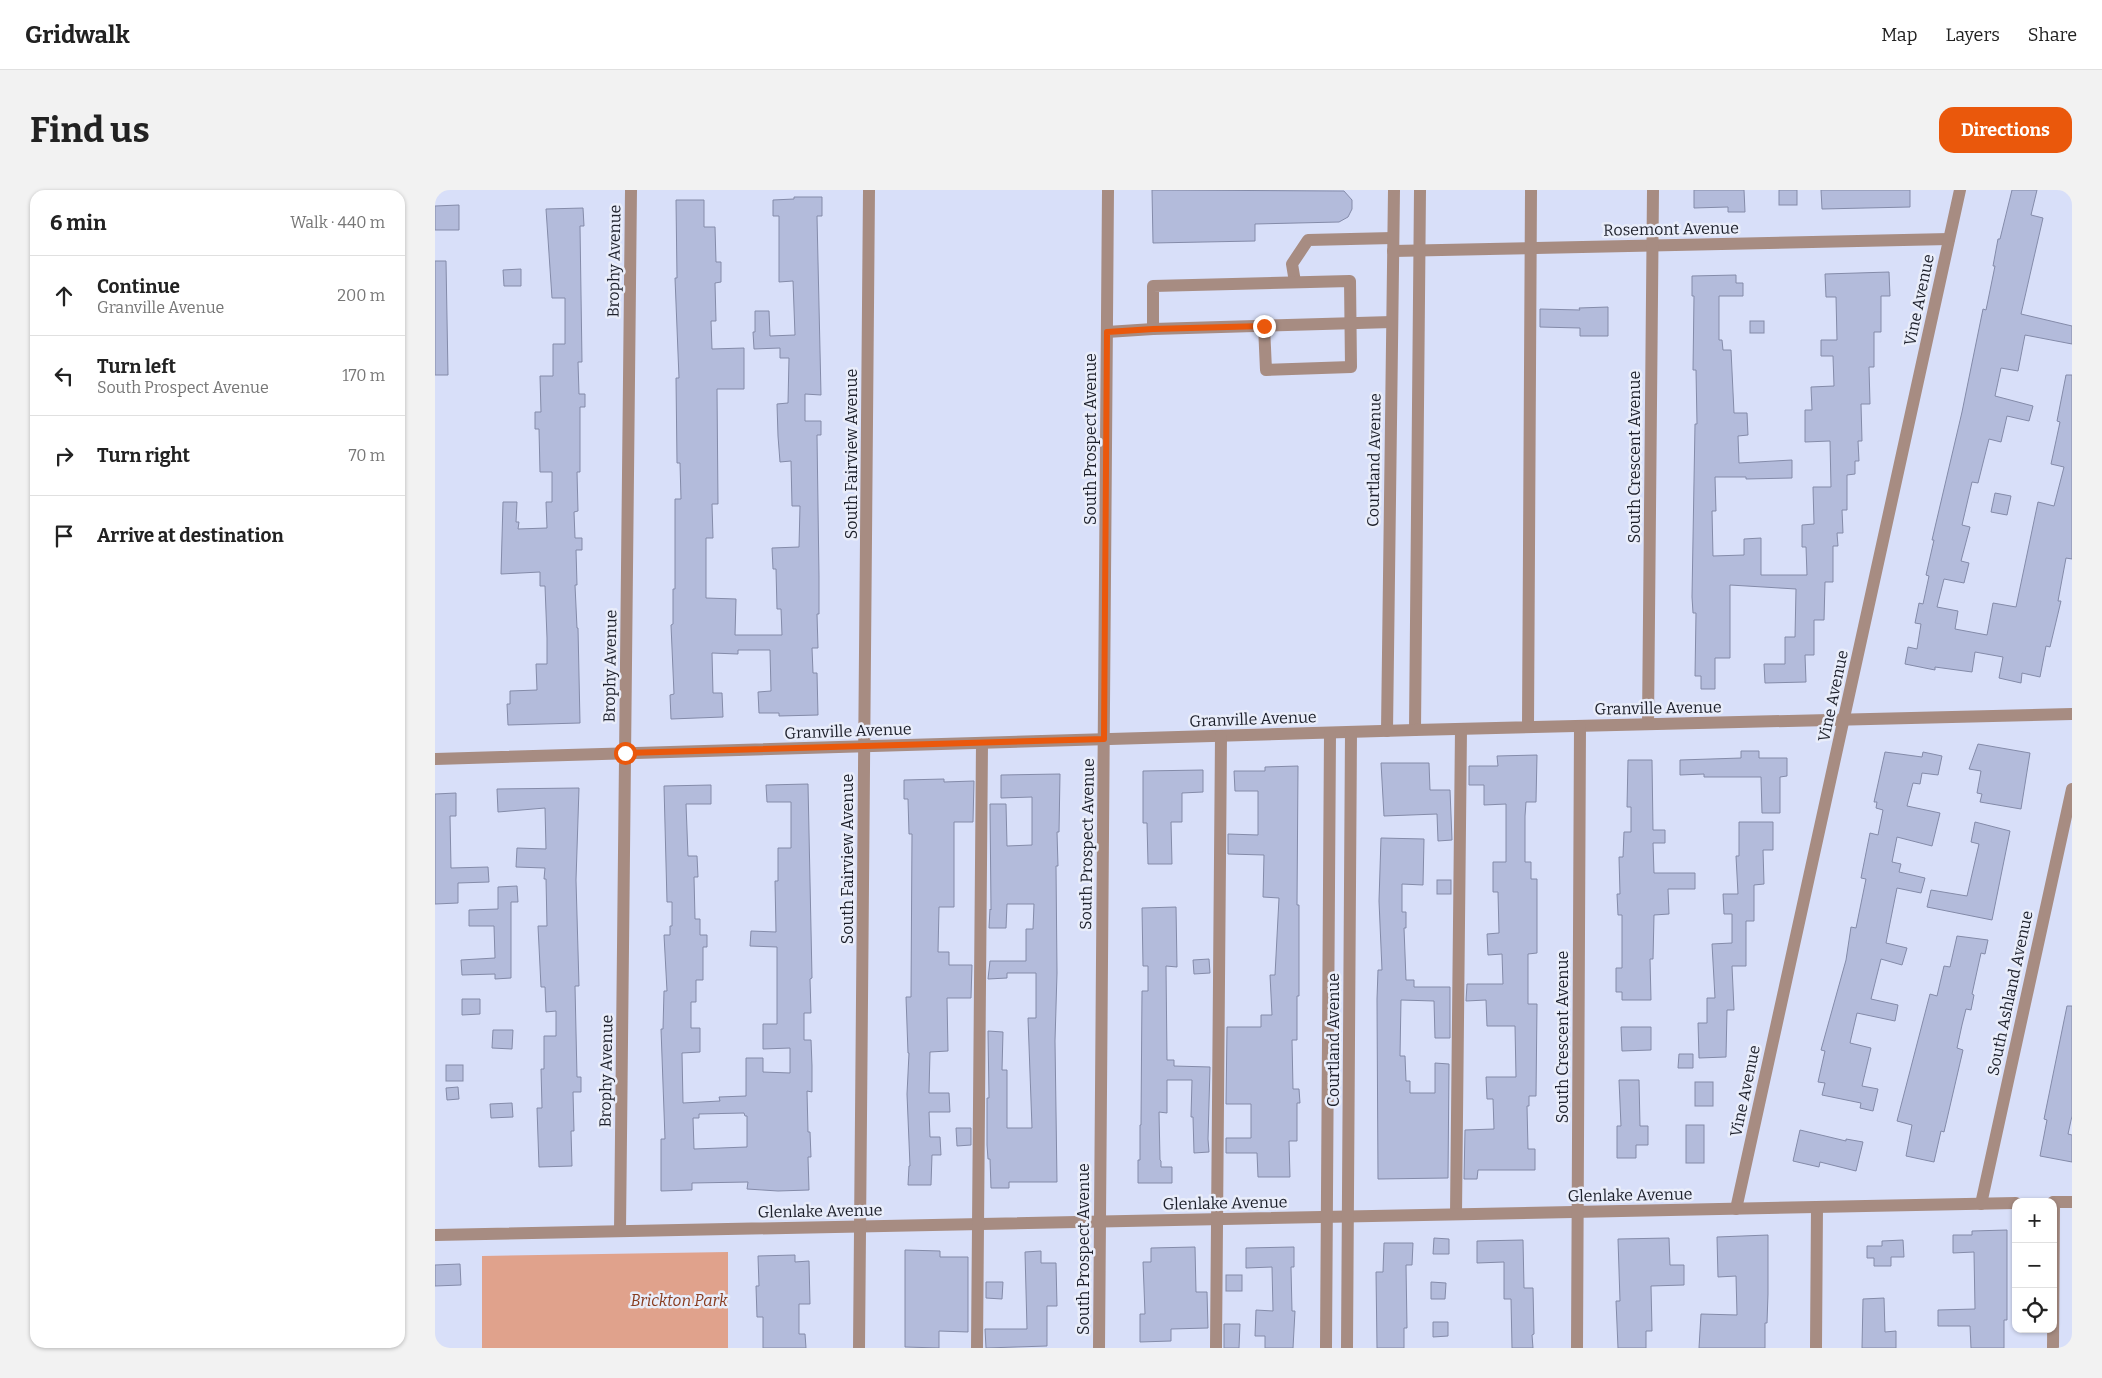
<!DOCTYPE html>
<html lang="en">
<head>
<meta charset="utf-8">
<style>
  :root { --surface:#fff; --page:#f2f2f2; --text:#222; --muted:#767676; --line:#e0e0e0; --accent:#ea580c }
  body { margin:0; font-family:Bitter,serif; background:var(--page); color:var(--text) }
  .controls { position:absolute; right:15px; bottom:15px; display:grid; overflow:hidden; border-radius:10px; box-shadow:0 1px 4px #0004 }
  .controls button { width:45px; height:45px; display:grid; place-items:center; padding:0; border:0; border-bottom:1px solid var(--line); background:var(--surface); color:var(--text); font:25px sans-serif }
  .stop { position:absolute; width:15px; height:15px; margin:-11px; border:4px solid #ea580c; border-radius:50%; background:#fff }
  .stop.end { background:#ea580c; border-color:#fff; box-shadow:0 1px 5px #0008 }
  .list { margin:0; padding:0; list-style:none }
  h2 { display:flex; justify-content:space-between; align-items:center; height:65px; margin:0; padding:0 20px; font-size:21px }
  h2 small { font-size:16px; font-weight:400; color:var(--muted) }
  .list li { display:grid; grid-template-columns:32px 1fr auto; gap:15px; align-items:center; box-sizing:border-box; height:80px; padding:0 20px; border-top:1px solid var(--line) }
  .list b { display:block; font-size:19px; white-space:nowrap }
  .list p { margin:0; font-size:16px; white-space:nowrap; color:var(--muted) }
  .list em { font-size:16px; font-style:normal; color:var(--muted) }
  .icon { flex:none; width:28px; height:28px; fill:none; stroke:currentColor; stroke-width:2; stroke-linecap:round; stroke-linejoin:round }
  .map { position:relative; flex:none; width:1637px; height:1158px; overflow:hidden; border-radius:15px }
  header { display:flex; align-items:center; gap:30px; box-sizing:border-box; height:70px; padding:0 25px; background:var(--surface); border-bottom:1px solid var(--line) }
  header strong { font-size:24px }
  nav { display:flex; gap:28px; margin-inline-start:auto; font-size:18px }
  .intro { display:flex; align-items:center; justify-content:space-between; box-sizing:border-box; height:120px; padding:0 30px }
  h1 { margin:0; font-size:35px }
  .button { padding:12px 22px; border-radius:15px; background:var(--accent); color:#fff; font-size:18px; font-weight:700 }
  main { display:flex; gap:30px; padding:0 30px }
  aside { flex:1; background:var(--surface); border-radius:15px; box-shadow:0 1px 4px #0004 }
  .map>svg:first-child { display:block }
  .green { fill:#e0a28c }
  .building { fill:#b3bbdb; stroke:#848ba9; fill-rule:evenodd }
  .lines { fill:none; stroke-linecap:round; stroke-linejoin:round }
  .minor { stroke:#a78c82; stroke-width:12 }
  .route { stroke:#ea580c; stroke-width:6 }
  .labels { text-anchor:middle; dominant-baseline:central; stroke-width:5; stroke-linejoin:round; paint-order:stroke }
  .street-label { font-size:16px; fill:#1c1f2a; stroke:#e9edfa }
  .park-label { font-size:16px; font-style:italic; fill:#883c20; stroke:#e9edfa }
</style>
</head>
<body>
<header>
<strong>Gridwalk</strong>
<nav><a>Map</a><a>Layers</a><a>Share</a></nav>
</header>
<div class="intro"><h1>Find us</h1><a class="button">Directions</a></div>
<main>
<aside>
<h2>6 min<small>Walk · 440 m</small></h2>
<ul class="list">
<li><svg class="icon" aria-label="ahead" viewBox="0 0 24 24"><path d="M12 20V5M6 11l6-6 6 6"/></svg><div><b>Continue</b><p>Granville Avenue</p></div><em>200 m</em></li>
<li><svg class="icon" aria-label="left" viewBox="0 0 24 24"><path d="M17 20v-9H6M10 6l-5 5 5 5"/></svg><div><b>Turn left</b><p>South Prospect Avenue</p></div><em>170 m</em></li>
<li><svg class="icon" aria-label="right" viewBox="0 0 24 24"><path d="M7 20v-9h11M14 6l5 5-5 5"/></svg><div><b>Turn right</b></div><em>70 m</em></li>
<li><svg class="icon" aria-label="arrive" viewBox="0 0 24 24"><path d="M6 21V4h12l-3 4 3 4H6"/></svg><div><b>Arrive at destination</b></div></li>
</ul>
</aside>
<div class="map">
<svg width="1637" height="1158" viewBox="0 0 1637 1158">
  <rect width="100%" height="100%" fill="#d8dff9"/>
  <polygon class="green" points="293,1062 293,1158 47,1158 47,1066"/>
  <g class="building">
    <polygon points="717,0 909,1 917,10 917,19 913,27 904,32 820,34 820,51 718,53"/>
    <polygon points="1259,0 1309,0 1310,22 1293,22 1293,17 1259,18"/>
    <rect x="1344" y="0" width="18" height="15"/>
    <polygon points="1386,0 1475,0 1475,17 1387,19"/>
    <polygon points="1577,0 1602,0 1596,25 1608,28 1586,124 1637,136 1637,154 1590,145 1583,181 1566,178 1560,206 1598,216 1594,231 1572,226 1566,252 1554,249 1543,293 1537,292 1527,335 1535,337 1526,371 1534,373 1529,393 1509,389 1502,417 1523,421 1520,439 1552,445 1558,413 1581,417 1603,312 1619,316 1629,277 1616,274 1625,232 1622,231 1631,185 1637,185 1637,369 1631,368 1623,411 1626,411 1615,457 1611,456 1605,487 1587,483 1586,493 1564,488 1568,467 1540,462 1537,482 1500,477 1500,480 1470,474 1473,457 1482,459 1486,434 1480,433 1484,413 1488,414 1494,386 1491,385 1499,350 1497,350 1527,222 1548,119 1551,120 1560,76 1558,76 1563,49 1565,49"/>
    <polygon points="359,7 387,7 387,26 382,26 386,205 370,204 370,231 386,231 386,245 382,245 384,387 384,424 382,424 383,458 377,458 378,483 382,483 383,525 344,526 344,523 324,523 323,502 336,501 335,460 303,460 303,464 277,463 278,503 287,503 288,527 236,529 235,505 239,504 236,435 238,434 238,399 240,399 240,309 246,309 245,273 242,273 241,188 244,188 240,88 242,88 241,10 269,10 269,37 280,37 281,72 286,72 286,92 280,93 281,131 276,131 277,159 309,158 309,199 282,199 283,314 277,314 278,348 271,348 271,408 301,409 300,445 347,445 346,419 342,419 341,379 338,379 337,358 364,357 365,316 357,316 356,271 345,272 343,246 342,214 353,213 354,168 345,168 345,158 319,159 318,142 320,142 320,121 334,121 335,146 360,145 358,91 344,92 344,26 338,26 338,10 359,9"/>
    <polygon points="24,15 24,40 0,40 0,16"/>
    <polygon points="148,18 149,36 145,36 147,172 143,172 144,204 150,204 150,217 145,217 145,282 142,282 143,321 139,322 140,348 147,348 147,360 141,360 142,395 140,395 142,438 143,438 145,533 73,535 72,514 75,514 75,501 102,500 101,474 112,474 112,448 110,396 105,396 105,382 66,384 68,312 82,312 81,332 84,332 83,339 112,338 111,312 117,312 117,282 105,282 104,239 100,239 100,222 106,222 105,186 118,186 118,154 130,154 130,108 117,108 111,19"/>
    <polygon points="0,71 11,71 13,185 0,185"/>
    <polygon points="86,79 86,96 69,96 68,80"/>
    <polygon points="1454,82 1455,106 1446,106 1446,142 1439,142 1439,177 1434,177 1435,214 1426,214 1427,251 1423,251 1424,271 1420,271 1420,284 1412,285 1412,320 1407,320 1408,343 1402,343 1403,356 1398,356 1398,392 1390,392 1389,430 1379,430 1379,465 1370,465 1371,492 1330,493 1329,474 1350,474 1350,447 1360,447 1361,399 1295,395 1295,468 1280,468 1280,499 1266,499 1266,486 1260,486 1261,423 1258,423 1257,407 1260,234 1262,234 1261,180 1258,180 1259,106 1257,106 1257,86 1301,85 1301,93 1308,93 1308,106 1284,106 1284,150 1287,150 1288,160 1296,160 1299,223 1312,223 1313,245 1303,246 1304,273 1357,270 1357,288 1311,289 1311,287 1280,287 1281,321 1277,321 1278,366 1309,365 1309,349 1326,348 1326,385 1372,385 1371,357 1367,357 1367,335 1379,334 1378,297 1396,297 1395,251 1370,252 1370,220 1377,220 1376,197 1399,196 1398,166 1386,166 1386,150 1402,150 1401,107 1391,107 1390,84"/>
    <polygon points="1173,117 1173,146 1145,146 1145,138 1105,137 1105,119 1145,120 1144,118"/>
    <rect x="1315" y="131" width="14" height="12"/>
    <polygon points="1560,303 1576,306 1572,325 1556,322"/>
    <polygon points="1543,554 1595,563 1586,619 1545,612 1547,604 1542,603 1546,581 1534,579"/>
    <polygon points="1306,561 1324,561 1324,568 1352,568 1352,586 1345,587 1345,623 1327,623 1326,587 1269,587 1269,584 1245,585 1245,570 1306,568"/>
    <polygon points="1450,562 1487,567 1488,562 1507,566 1503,585 1487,583 1485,594 1478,593 1472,616 1505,623 1497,656 1462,647 1457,672 1466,674 1464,682 1490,688 1486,703 1462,698 1451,753 1472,758 1467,775 1446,769 1436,809 1463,815 1460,831 1422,823 1415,853 1436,858 1427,896 1443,899 1438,921 1425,918 1426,913 1387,905 1390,893 1383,892 1390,861 1386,860 1411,770 1416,737 1421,738 1431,689 1426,688 1435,643 1443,645 1448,620 1441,618 1442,612 1439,612"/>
    <polygon points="1102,565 1101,612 1091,612 1090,626 1090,672 1096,672 1096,689 1102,689 1102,763 1093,764 1093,814 1102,814 1101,906 1094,906 1094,916 1092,916 1093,959 1100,959 1100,980 1043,980 1042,989 1029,989 1030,940 1059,939 1058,909 1052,909 1051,887 1081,887 1080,836 1052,836 1051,810 1031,811 1032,794 1068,794 1067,764 1053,765 1052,744 1064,743 1063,702 1058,702 1058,672 1071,672 1071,614 1049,615 1049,595 1034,595 1034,576 1063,576 1062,566"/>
    <polygon points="1193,570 1217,570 1218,640 1230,640 1230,653 1218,653 1219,683 1260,683 1260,699 1233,699 1234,724 1219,725 1218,769 1215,769 1216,810 1187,810 1187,802 1181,802 1181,778 1187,778 1187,725 1183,725 1182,704 1185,704 1184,667 1188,667 1189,642 1196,642 1196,617 1192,617"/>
    <polygon points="946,573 994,573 995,600 1015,600 1017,650 1003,651 1002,624 949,626"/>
    <polygon points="863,576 862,715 864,715 864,806 862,806 862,850 857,850 858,899 864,899 865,913 862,913 862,951 854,951 855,987 823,987 822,963 791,963 791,948 816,948 816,914 791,914 792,837 826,837 826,825 837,825 835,785 840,785 844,708 828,707 829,665 793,664 793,644 823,645 823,601 800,601 799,581 830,581 830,577"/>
    <polygon points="768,580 768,602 747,603 747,632 736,632 737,674 713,674 712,633 708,633 708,581"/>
    <polygon points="625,584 624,642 622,642 623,676 621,676 622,783 620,851 622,992 574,992 574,998 556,998 555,969 553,969 552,955 552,908 554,908 553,841 568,842 567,880 572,880 572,938 597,938 593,828 601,828 601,783 572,783 572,788 553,789 555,771 591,771 591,739 598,739 599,714 572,714 571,738 554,738 555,719 556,720 555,614 571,614 572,656 597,655 597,607 566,608 566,585"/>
    <polygon points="509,589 509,592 539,591 538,632 519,632 519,717 504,717 503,762 514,762 514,775 537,775 536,808 512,808 513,861 495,862 494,903 514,903 515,922 494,922 495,947 505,947 506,965 497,965 496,995 473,995 474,976 475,976 472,904 474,863 473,863 471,807 476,807 477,644 474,644 473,609 469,609 469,590"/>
    <path d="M373,594L377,788L375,789L376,823H369V850H376L377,876V902L372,901L373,942H375L376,967H373L374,1000L343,1001L312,999L313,992L257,993V1000L226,1001V949H230L226,839H228L229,801H232L229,745H235V736H237V712H232L229,596L276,595V614H251L253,666H262L263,687H259L260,729H265V745H272V757H268V790H261V812H256V838H265V862L247,863L248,913L285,911L284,907L311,906V868H328V882L355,883V858L328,859V834H342V757L315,756L316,741L341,742L340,691H343V658H356V612H332L331,595ZM309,923L310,926H312V957L259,959L258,928H264V924Z"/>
    <polygon points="144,598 141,690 144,796 140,796 142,887 146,887 146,902 138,902 139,941 136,941 137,976 104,977 102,918 107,918 106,879 109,879 109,846 121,846 121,821 111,822 110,797 106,797 103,736 112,736 111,689 109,689 110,678 81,677 82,658 111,659 110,618 63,622 62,599"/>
    <polygon points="21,603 21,626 15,626 16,678 53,677 54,692 23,693 23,713 0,714 0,604"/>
    <polygon points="1304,632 1338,632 1338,660 1328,660 1329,694 1319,695 1319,731 1311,731 1311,776 1297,776 1299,820 1292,820 1291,867 1264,868 1263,833 1272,833 1272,808 1280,808 1277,754 1297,753 1297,724 1289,724 1288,704 1303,704 1301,666 1304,666"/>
    <polygon points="1540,632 1575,641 1557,730 1492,717 1496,700 1532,706 1544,654 1536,652"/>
    <polygon points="946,648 989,649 988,695 967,694 967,722 971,722 971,738 969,738 971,790 979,790 979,797 1015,797 1015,848 1000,848 999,811 966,810 965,866 970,866 971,891 975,891 975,903 1000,903 1000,873 1014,874 1013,988 943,989 942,809 943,780 947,780 944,711"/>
    <rect x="1002" y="690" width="14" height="14"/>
    <polygon points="82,696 83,712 76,712 76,788 60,789 60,784 27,785 26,770 60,768 59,736 34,736 34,720 63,719 63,697"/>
    <polygon points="741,717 742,777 731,776 732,870 739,870 739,876 775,877 773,949 774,962 759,963 758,927 756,927 757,890 732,890 732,923 724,922 725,970 726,971 726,977 737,977 737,993 703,993 703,970 705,970 705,935 706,935 707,801 713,801 713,776 708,776 707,718"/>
    <polygon points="1522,746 1553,750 1550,764 1546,763 1537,804 1539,805 1536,820 1531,819 1527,835 1522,858 1528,860 1509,942 1506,941 1499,972 1471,966 1477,935 1462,931 1495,804 1502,806 1509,776 1515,777"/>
    <polygon points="774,769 775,783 759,784 758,770"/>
    <polygon points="27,809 45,809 45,824 27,825"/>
    <polygon points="1632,816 1637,816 1637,926 1633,944 1637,945 1637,972 1605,966 1612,930 1609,929"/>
    <polygon points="1186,837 1216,837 1216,860 1187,861"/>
    <polygon points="58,840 78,840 77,859 57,858"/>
    <polygon points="1244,864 1258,864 1258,878 1243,878"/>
    <rect x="11" y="875" width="17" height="16"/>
    <polygon points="1184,890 1204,890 1205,936 1213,936 1213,955 1201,955 1201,968 1182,968 1182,936 1186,936"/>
    <rect x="1260" y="892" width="18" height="24"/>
    <polygon points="23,897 24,909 12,910 11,898"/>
    <polygon points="77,913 78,927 56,928 55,914"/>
    <rect x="1251" y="935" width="18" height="38"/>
    <polygon points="521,938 536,938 536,955 522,956"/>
    <polygon points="1365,940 1411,951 1411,949 1428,952 1421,981 1385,972 1384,977 1358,971"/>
    <polygon points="1572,1040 1572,1130 1569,1130 1569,1158 1536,1158 1535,1136 1503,1136 1503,1120 1540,1119 1539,1062 1518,1063 1518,1045 1537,1045 1537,1041"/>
    <polygon points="1333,1045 1333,1104 1332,1133 1330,1133 1330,1158 1264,1158 1266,1124 1302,1125 1301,1086 1283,1087 1282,1047"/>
    <polygon points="999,1048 1014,1049 1014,1064 998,1064"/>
    <polygon points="1234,1048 1235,1075 1249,1075 1249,1095 1216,1096 1217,1141 1211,1141 1211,1158 1183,1158 1181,1111 1185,1111 1183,1049"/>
    <polygon points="1088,1050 1089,1098 1098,1098 1099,1144 1097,1145 1098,1158 1077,1158 1076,1109 1069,1109 1069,1072 1042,1073 1042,1051"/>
    <polygon points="1468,1050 1469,1067 1456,1067 1456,1076 1439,1076 1439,1068 1432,1068 1432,1056 1447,1056 1447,1051"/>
    <polygon points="949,1053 978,1053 977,1075 971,1075 972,1138 969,1138 969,1158 942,1158 941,1082 948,1082"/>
    <polygon points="760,1057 761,1102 772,1102 773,1138 736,1139 736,1151 705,1152 705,1124 710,1124 708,1072 716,1072 716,1058"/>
    <polygon points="859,1057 859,1077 856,1077 857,1121 860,1121 858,1158 830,1158 830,1146 820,1146 821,1120 838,1121 837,1077 811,1078 811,1058"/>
    <polygon points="470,1060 505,1061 505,1067 533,1067 533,1142 504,1141 504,1158 470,1157"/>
    <polygon points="606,1061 606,1073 621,1073 622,1116 612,1116 612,1156 551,1158 550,1139 592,1139 590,1062"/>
    <polygon points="360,1065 360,1072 374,1071 375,1114 364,1114 364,1144 370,1144 371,1158 328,1158 328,1127 322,1127 321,1096 324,1096 323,1066"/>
    <polygon points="25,1074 26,1095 0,1096 0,1075"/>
    <rect x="791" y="1085" width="16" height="16"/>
    <polygon points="551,1092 568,1092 567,1109 551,1108"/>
    <polygon points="996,1092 1011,1093 1010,1109 996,1109"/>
    <polygon points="1449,1108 1450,1142 1461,1141 1461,1158 1427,1158 1428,1109"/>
    <polygon points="998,1132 1013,1132 1013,1146 998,1147"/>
    <polygon points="789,1134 805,1134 804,1158 789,1158"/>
  </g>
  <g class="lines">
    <g class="minor">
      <polyline points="958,61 1514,49"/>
      <polyline points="860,92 857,74 873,50 958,48"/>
      <polyline points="718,139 718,96 915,91 916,177 831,180 829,136"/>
      <polyline points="672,142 718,139 957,132"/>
      <polyline points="1213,534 1218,0"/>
      <polyline points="1093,537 1096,0"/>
      <polyline points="980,540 985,0"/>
      <polyline points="952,541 959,0"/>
      <polyline points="0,569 980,540 1637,524"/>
      <polyline points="1618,1012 1637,1012"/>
      <polyline points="1546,1014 1637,599"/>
      <polyline points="1301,1019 1525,0"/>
      <polyline points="1021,1024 1026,539"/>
      <polyline points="185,1041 196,0"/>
      <polyline points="0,1045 1581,1013"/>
      <polyline points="424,1158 434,0"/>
      <polyline points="542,1158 547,553"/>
      <polyline points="664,1158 673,0"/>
      <polyline points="781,1158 786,546"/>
      <polyline points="891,1158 895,543"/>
      <polyline points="912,1158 916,542"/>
      <polyline points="1142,1158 1145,536"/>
      <polyline points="1381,1158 1382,1017"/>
      <polyline points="1618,1158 1619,1012"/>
    </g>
  </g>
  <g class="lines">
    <polyline class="route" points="190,563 669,549 672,142 718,139 829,136"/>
  </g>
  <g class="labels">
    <g class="street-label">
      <text transform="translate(1236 39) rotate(-1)">Rosemont Avenue</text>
      <text transform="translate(179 71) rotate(-89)">Brophy Avenue</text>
      <text transform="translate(1484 110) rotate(-78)">Vine Avenue</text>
      <text transform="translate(655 249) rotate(-90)">South Prospect Avenue</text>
      <text transform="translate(416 264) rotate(-90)">South Fairview Avenue</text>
      <text transform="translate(1199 267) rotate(-90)">South Crescent Avenue</text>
      <text transform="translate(939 270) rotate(-89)">Courtland Avenue</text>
      <text transform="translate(175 476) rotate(-89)">Brophy Avenue</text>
      <text transform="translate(1398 506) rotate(-78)">Vine Avenue</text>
      <text transform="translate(1223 518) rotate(-1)">Granville Avenue</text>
      <text transform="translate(818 529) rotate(-2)">Granville Avenue</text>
      <text transform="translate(413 541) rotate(-2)">Granville Avenue</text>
      <text transform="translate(652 654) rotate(-89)">South Prospect Avenue</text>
      <text transform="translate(412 669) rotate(-90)">South Fairview Avenue</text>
      <text transform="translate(1575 803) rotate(-78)">South Ashland Avenue</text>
      <text transform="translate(1127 847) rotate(-90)">South Crescent Avenue</text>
      <text transform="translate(898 850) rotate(-90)">Courtland Avenue</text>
      <text transform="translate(171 881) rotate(-89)">Brophy Avenue</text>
      <text transform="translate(1310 901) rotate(-78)">Vine Avenue</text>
      <text transform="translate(1195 1005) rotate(-1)">Glenlake Avenue</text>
      <text transform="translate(790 1013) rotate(-1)">Glenlake Avenue</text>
      <text transform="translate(385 1021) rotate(-1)">Glenlake Avenue</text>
      <text transform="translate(648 1059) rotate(-90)">South Prospect Avenue</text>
    </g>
    <g class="park-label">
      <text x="244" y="1110">Brickton Park</text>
    </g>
  </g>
</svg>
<div class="controls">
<button>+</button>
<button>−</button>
<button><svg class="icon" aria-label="locate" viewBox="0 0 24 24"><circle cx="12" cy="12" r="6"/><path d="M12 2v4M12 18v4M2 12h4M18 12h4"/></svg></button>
</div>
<div class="stop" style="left:190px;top:563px"></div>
<div class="stop end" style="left:829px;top:136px"></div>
</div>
</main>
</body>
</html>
